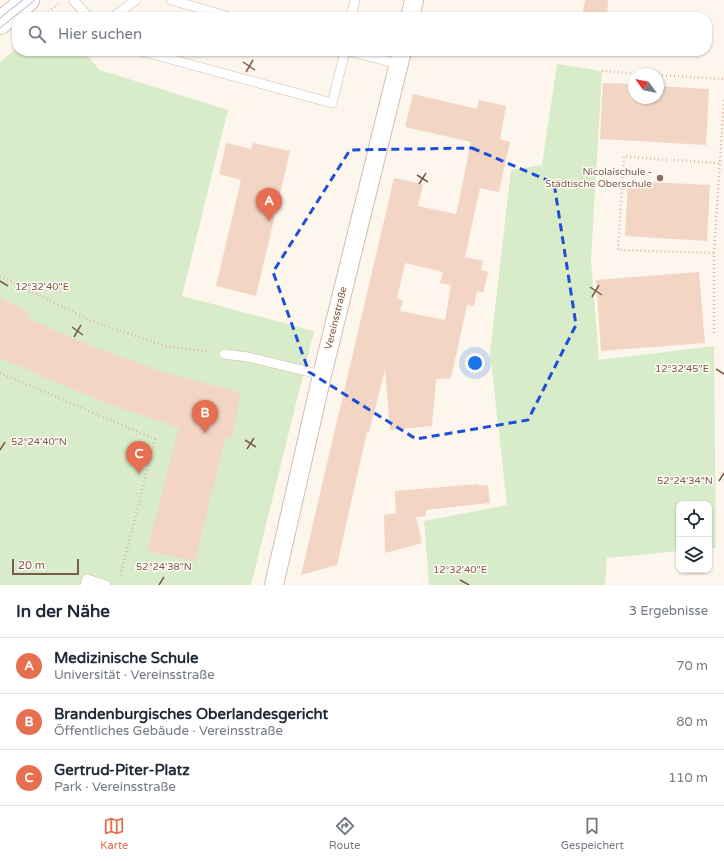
<!DOCTYPE html>
<html lang="de">
<head>
<meta charset="utf-8">
<style>
  :root { --surface:#fff; --page:#f2f2f3; --text:#1f2937; --muted:#747a83; --line:#e0e1e3; --accent:#e76f51 }
  body { margin:0; font-family:"Varela Round",sans-serif; background:var(--page); color:var(--text) }
  .controls { position:absolute; right:12px; bottom:12px; display:grid; overflow:hidden; border-radius:8px; box-shadow:0 1px 3px #0004 }
  .controls button { width:36px; height:36px; display:grid; place-items:center; padding:0; border:0; border-bottom:1px solid var(--line); background:var(--surface); color:var(--text); font:20px sans-serif }
  .compass { position:absolute; left:628px; top:68px; width:36px; height:36px; border-radius:50%; background:var(--surface); box-shadow:0 1px 3px #0004; rotate:303deg }
  .scale { position:absolute; left:12px; bottom:10px; width:67px; box-sizing:border-box; padding-left:4px; border:2px solid #7a5c4d; border-top:0; font-size:11px; line-height:14px; white-space:nowrap; color:#7a5c4d; -webkit-text-stroke:3px #fffaf3; paint-order:stroke }
  .you { position:absolute; left:475px; top:363px; width:14px; height:14px; margin:-10px; border:3px solid #fff; border-radius:50%; background:#1a73e8; box-shadow:0 0 0 6px #1a73e833 }
  .badge { display:grid; place-items:center; width:26px; height:26px; border-radius:50%; background:var(--accent); color:#fff; font-size:13px; font-weight:700 }
  .pin { position:absolute; translate:-50% -33px; filter:drop-shadow(0 1px 2px #0008) }
  .pin::after { content:''; position:absolute; top:21px; width:14px; height:12px; background:inherit; clip-path:polygon(0 0,100% 0,50% 100%) }
  .list { margin:0; padding:0; list-style:none }
  h2 { display:flex; justify-content:space-between; align-items:center; height:52px; margin:0; padding:0 16px; font-size:17px }
  h2 small { font-size:13px; font-weight:400; color:var(--muted) }
  .list li { display:grid; grid-template-columns:26px 1fr auto; gap:12px; align-items:center; box-sizing:border-box; height:56px; padding:0 16px; border-top:1px solid var(--line) }
  .list b { display:block; font-size:15px; white-space:nowrap }
  .list p { margin:0; font-size:13px; white-space:nowrap; color:var(--muted) }
  .list em { font-size:13px; font-style:normal; color:var(--muted) }
  .icon { flex:none; width:22px; height:22px; fill:none; stroke:currentColor; stroke-width:2; stroke-linecap:round; stroke-linejoin:round }
  .map { position:relative; flex:none; width:724px; height:585px; overflow:hidden }
  .search { position:absolute; background:var(--surface); box-shadow:0 1px 3px #0004; left:12px; right:12px; top:12px; height:44px; display:flex; align-items:center; gap:10px; box-sizing:border-box; padding:0 14px; border-radius:16px; color:var(--muted); font-size:15px }
  .sheet { height:220px; background:var(--surface) }
  nav { display:flex; justify-content:space-around; align-items:center; box-sizing:border-box; height:56px; border-top:1px solid var(--line); background:var(--surface); font-size:11px; color:var(--muted) }
  nav a { display:grid; justify-items:center; gap:2px }
  nav .on { color:var(--accent) }
  .map>svg:first-child { display:block }
  .green { fill:#d8ecc9 }
  .building { fill:#f3d5c3; fill-rule:evenodd }
  .lines { fill:none; stroke-linecap:round; stroke-linejoin:round }
  .lane-casing { stroke:#d1beb0; stroke-width:10 }
  .street-casing { stroke:#d1beb0; stroke-width:20 }
  .secondary-casing { stroke:#d6c0b0; stroke-width:24 }
  .path { stroke:#d9b8a5; stroke-width:2.5; stroke-dasharray:1 3; stroke-linecap:butt }
  .lane { stroke:#fff; stroke-width:9 }
  .street { stroke:#fff; stroke-width:18 }
  .secondary { stroke:#fff; stroke-width:22 }
  .tram { stroke:#b9a8c9; stroke-width:1 }
  .marked { fill:none; stroke:#1d4ed8; stroke-width:3; stroke-dasharray:8 5; stroke-linejoin:round }
  .ticks { fill:none; stroke:#7a5c4d; stroke-width:1.5 }
  .education-dot { fill:#8d6e63; stroke:#fffaf3; stroke-width:1.5 }
  .labels { text-anchor:middle; dominant-baseline:central; stroke-width:3; stroke-linejoin:round; paint-order:stroke }
  .education-label { font-size:10px; fill:#785e54; stroke:#fffaf3; text-anchor:end }
  .street-label { font-size:10px; fill:#7a5c4d; stroke:#fffaf3 }
  .ticks-label { font-size:10px; text-anchor:middle; fill:#7a5c4d; stroke:#fffaf3; stroke-width:3; stroke-linejoin:round; paint-order:stroke }
</style>
</head>
<body>
<div class="map">
<svg width="724" height="585" viewBox="0 0 724 585">
  <rect width="100%" height="100%" fill="#fdf6ec"/>
  <g class="green">
    <polygon points="17,48 17,51 83,51 100,70 228,110 182,296 314,331 251,585 0,585 0,62"/>
    <polygon points="557,64 602,71 591,259 599,360 714,346 716,548 709,548 709,504 679,504 679,551 607,558 605,585 429,585 424,521 507,505 490,352 511,170 542,165"/>
  </g>
  <g class="building">
    <polygon points="585,0 608,0 607,17 582,17"/>
    <polygon points="603,83 634,84 634,98 658,98 658,86 709,89 706,145 600,139"/>
    <path d="M413,94L477,109L479,100L506,106L500,139L510,142L499,192L480,188L465,257L483,261L481,270L488,272L483,293L477,291L474,306L467,305L451,378L436,379L432,426L390,430L385,370L369,432H367L337,565L301,575L394,178L423,184L418,206L456,214L458,206L471,142L405,127ZM405,263L443,272L440,283L451,285L445,320L400,311L403,300L397,299Z"/>
    <polygon points="226,143 251,149 253,143 290,151 256,296 216,286 241,180 219,174"/>
    <polygon points="628,181 710,185 707,241 625,236"/>
    <polygon points="699,272 705,343 601,351 596,280"/>
    <polygon points="0,297 29,313 27,318 93,347 163,372 241,393 231,440 225,438 195,561 147,551 179,428 98,400 0,358"/>
    <polygon points="479,484 479,486 488,485 490,503 426,510 426,516 416,517 422,543 385,553 384,515 396,513 395,491"/>
  </g>
  <g class="lines">
    <defs>
      <g id="lane">
        <polyline points="73,0 89,17"/>
        <polyline points="171,0 230,17"/>
        <polyline points="113,17 136,0"/>
        <polyline points="351,17 355,0"/>
        <polyline points="141,51 332,103 345,51"/>
        <polyline points="349,51 398,64"/>
        <polyline points="224,354 248,357 322,375"/>
        <polyline points="85,585 87,579 106,585"/>
      </g>
      <g id="street">
        <polyline points="410,17 414,0"/>
        <polyline points="274,585 322,375 402,51"/>
      </g>
      <polyline id="secondary" points="0,23 28,0"/>
    </defs>
    <use href="#lane" class="lane-casing"/>
    <use href="#street" class="street-casing"/>
    <use href="#secondary" class="secondary-casing"/>
    <g class="path">
      <polyline points="48,12 58,4"/>
      <polyline points="602,71 645,74"/>
      <polyline points="658,75 724,79"/>
      <polyline points="667,160 624,156 618,250 714,253"/>
      <polyline points="674,160 719,163"/>
      <polyline points="0,276 91,321 166,346 209,352"/>
      <polyline points="714,333 714,253 724,99"/>
      <polyline points="0,373 155,439 120,577"/>
    </g>
    <use href="#lane" class="lane"/>
    <use href="#street" class="street"/>
    <use href="#secondary" class="secondary"/>
    <g class="tram">
      <polyline points="0,18 23,0"/>
      <polyline points="0,28 35,0"/>
    </g>
  </g>
  <path class="marked" d="M472,148L554,183L576,325L528,420L416,439L309,372L273,272L350,150Z"/>
  <path class="ticks" d="M243,62L255,70M246,72L253,60M417,175L428,182M419,184L426,173M0,281L8,286M590,287L602,295M592,297L599,285M72,327L83,335M74,337L81,325M716,369L724,374M245,440L256,447M247,449L254,438M0,450L5,442M719,481L724,473M460,580L469,585M159,585L164,577"/>
  <circle class="education-dot" cx="660" cy="178" r="4"/>
  <g class="labels">
    <g class="education-label">
      <text x="652" y="172">Nicolaischule -<tspan x="652" dy="12">Städtische Oberschule</tspan></text>
    </g>
    <g class="street-label">
      <text transform="translate(336 318) rotate(-76)">Vereinsstraße</text>
    </g>
  </g>
  <g class="ticks-label">
    <text x="42" y="290">12°32'40"E</text>
    <text x="682" y="372">12°32'45"E</text>
    <text x="39" y="445">52°24'40"N</text>
    <text x="685" y="484">52°24'34"N</text>
    <text x="164" y="570">52°24'38"N</text>
    <text x="460" y="573">12°32'40"E</text>
  </g>
</svg>
<div class="controls">
<button><svg class="icon" aria-label="locate" viewBox="0 0 24 24"><circle cx="12" cy="12" r="6"/><path d="M12 2v4M12 18v4M2 12h4M18 12h4"/></svg></button>
<button><svg class="icon" aria-label="layers" viewBox="0 0 24 24"><path d="M12 4l9 5-9 5-9-5zM3 14l9 5 9-5"/></svg></button>
</div>
<svg class="compass" viewBox="-18 -18 36 36"><path d="M0-13l5 13h-10z" fill="#e53935"/><path d="M0 13l5-13h-10z" fill="#747a83"/></svg>
<div class="scale">20 m</div>
<div class="you"></div>
<div class="pin badge" style="left:269px;top:221px">A</div>
<div class="pin badge" style="left:205px;top:433px">B</div>
<div class="pin badge" style="left:139px;top:474px">C</div>
<div class="search"><svg class="icon" aria-label="search" viewBox="0 0 24 24"><circle cx="10" cy="10" r="6"/><path d="M15 15l6 6"/></svg>Hier suchen</div>
</div>
<section class="sheet">
<h2>In der Nähe<small>3 Ergebnisse</small></h2>
<ul class="list">
<li><span class="badge">A</span><div><b>Medizinische Schule</b><p>Universität · Vereinsstraße</p></div><em>70 m</em></li>
<li><span class="badge">B</span><div><b>Brandenburgisches Oberlandesgericht</b><p>Öffentliches Gebäude · Vereinsstraße</p></div><em>80 m</em></li>
<li><span class="badge">C</span><div><b>Gertrud-Piter-Platz</b><p>Park · Vereinsstraße</p></div><em>110 m</em></li>
</ul>
</section>
<nav>
<a class="on"><svg class="icon" aria-label="map" viewBox="0 0 24 24"><path d="M3 6l6-2 6 2 6-2v14l-6 2-6-2-6 2zM9 4v14M15 6v14"/></svg>Karte</a>
<a><svg class="icon" aria-label="directions" viewBox="0 0 24 24"><path d="M12 3l9 9-9 9-9-9zM9 14v-3h6M13 9l2 2-2 2"/></svg>Route</a>
<a><svg class="icon" aria-label="saved" viewBox="0 0 24 24"><path d="M7 4h10v16l-5-4-5 4z"/></svg>Gespeichert</a>
</nav>
</body>
</html>
